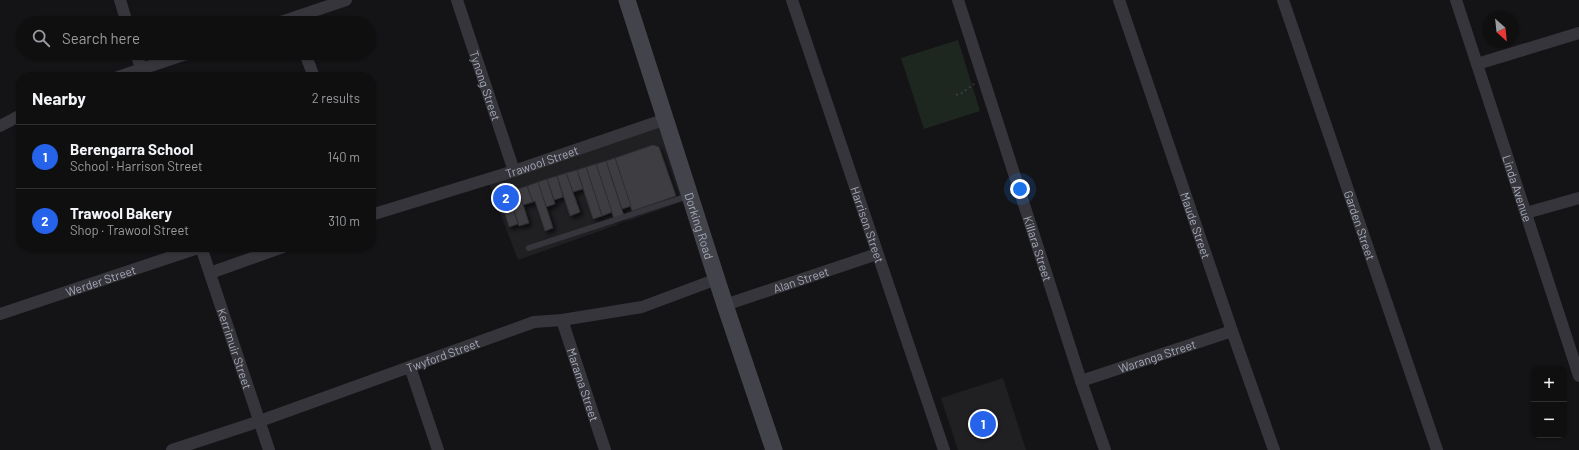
<!DOCTYPE html>
<html lang="en">
<head>
<meta charset="utf-8">
<style>
  :root { --surface:#0f0f10; --page:#1d1d1e; --text:#f1f3f6; --muted:#9b9c9f; --line:#2f2f30; --accent:#2563eb }
  body { margin:0; font-family:Barlow,sans-serif; background:var(--page); color:var(--text) }
  .controls { position:absolute; right:12px; bottom:12px; display:grid; overflow:hidden; border-radius:8px; box-shadow:0 1px 3px #0004 }
  .controls button { width:36px; height:36px; display:grid; place-items:center; padding:0; border:0; border-bottom:1px solid var(--line); background:var(--surface); color:var(--text); font:20px sans-serif }
  .compass { position:absolute; left:1483px; top:12px; width:36px; height:36px; border-radius:50%; background:var(--surface); box-shadow:0 1px 3px #0004; rotate:153deg }
  .you { position:absolute; left:1020px; top:189px; width:14px; height:14px; margin:-10px; border:3px solid #fff; border-radius:50%; background:#1a73e8; box-shadow:0 0 0 6px #1a73e833 }
  .badge { display:grid; place-items:center; width:26px; height:26px; border-radius:50%; background:var(--accent); color:#fff; font-size:13px; font-weight:700 }
  .pin { position:absolute; translate:-50% -50%; border:2px solid #fff; box-shadow:0 1px 4px #0006 }
  .list { margin:0; padding:0; list-style:none }
  h2 { display:flex; justify-content:space-between; align-items:center; height:52px; margin:0; padding:0 16px; font-size:17px }
  h2 small { font-size:13px; font-weight:400; color:var(--muted) }
  .list li { display:grid; grid-template-columns:26px 1fr auto; gap:12px; align-items:center; box-sizing:border-box; height:64px; padding:0 16px; border-top:1px solid var(--line) }
  .list b { display:block; font-size:15px; white-space:nowrap }
  .list p { margin:0; font-size:13px; white-space:nowrap; color:var(--muted) }
  .list em { font-size:13px; font-style:normal; color:var(--muted) }
  .icon { flex:none; width:22px; height:22px; fill:none; stroke:currentColor; stroke-width:2; stroke-linecap:round; stroke-linejoin:round }
  .map { position:relative; flex:none; width:1579px; height:450px; overflow:hidden }
  .search { position:absolute; background:var(--surface); box-shadow:0 1px 3px #0004; left:16px; top:16px; width:360px; height:44px; display:flex; align-items:center; gap:10px; box-sizing:border-box; padding:0 14px; border-radius:22px; color:var(--muted); font-size:15px }
  .panel { position:absolute; background:var(--surface); box-shadow:0 1px 3px #0004; left:16px; top:72px; width:360px; height:180px; border-radius:16px }
  .map>svg:first-child { display:block }
  .built { fill:#202023 }
  .green { fill:#1e2620 }
  .building { fill:#3e3e43; stroke:#2e2e32; filter:url(#shadow) }
  .lines { fill:none; stroke-linecap:round; stroke-linejoin:round }
  .path { stroke:#3b3c42; stroke-width:2; stroke-dasharray:2 3; stroke-linecap:butt }
  .lane { stroke:#35353b; stroke-width:6 }
  .street { stroke:#35353b; stroke-width:12 }
  .secondary { stroke:#43444b; stroke-width:17 }
  .labels { text-anchor:middle; dominant-baseline:central; stroke-width:3.5; stroke-linejoin:round; paint-order:stroke }
  .street-label { font-size:12px; fill:#a5a9b7; stroke:#0f0f11 }
</style>
</head>
<body>
<div class="map">
<svg width="1579" height="450" viewBox="0 0 1579 450">
  <defs>
    <filter id="shadow"><feDropShadow dx="3" dy="3" stdDeviation="2" flood-color="#0009"/></filter>
  </defs>
  <rect width="100%" height="100%" fill="#141416"/>
  <g class="built">
    <polygon points="664,123 690,199 518,260 489,183"/>
    <polygon points="1003,378 1026,450 958,450 941,398"/>
  </g>
  <polygon class="green" points="958,40 980,111 924,129 901,58"/>
  <g class="building">
    <polygon points="653,145 659,147 676,196 632,211 615,158"/>
    <polygon points="615,158 631,206 622,209 606,161"/>
    <polygon points="606,161 624,216 614,219 596,164"/>
    <polygon points="596,164 612,212 602,216 586,167"/>
    <polygon points="586,167 602,216 593,219 577,170"/>
    <polygon points="577,170 583,189 573,192 566,173"/>
    <polygon points="566,173 580,212 570,216 557,176"/>
    <polygon points="557,176 563,197 554,200 547,179"/>
    <polygon points="547,179 555,204 546,207 538,182"/>
    <polygon points="538,182 553,228 545,231 535,201 533,202 527,186"/>
    <polygon points="527,186 533,202 523,205 518,189"/>
    <polygon points="518,189 529,223 519,226 508,192"/>
    <polygon points="508,192 518,224 509,227 499,195"/>
  </g>
  <g class="lines">
    <polyline class="path" points="956,95 962,93 974,84"/>
    <polyline class="lane" points="529,248 688,196"/>
    <g class="street">
      <polyline points="120,0 127,23"/>
      <path id="s1" d="M457,0L514,171"/>
      <path id="s2" d="M792,0L944,450"/>
      <path id="s3" d="M958,0L1081,381L1105,450"/>
      <path id="s4" d="M1119,0L1232,331L1274,450"/>
      <path id="s5" d="M1283,0L1437,450"/>
      <path id="s6" d="M1456,0L1579,376"/>
      <polyline points="278,23 346,0"/>
      <polyline points="136,53 144,77"/>
      <polyline points="305,53 314,77"/>
      <polyline points="1477,64 1579,33"/>
      <polyline points="118,77 189,53"/>
      <polyline points="0,126 21,115"/>
      <polyline points="1526,213 1579,198"/>
      <path id="s7" d="M371,215L514,171L666,119"/>
      <path id="s8" d="M201,247L269,450"/>
      <polyline points="210,273 283,247"/>
      <path id="s9" d="M725,305L877,254"/>
      <path id="s10" d="M0,314L201,247"/>
      <path id="s11" d="M562,320L605,450"/>
      <polyline points="410,367 438,450"/>
      <path id="s12" d="M1081,381L1232,331"/>
      <path id="s13" d="M172,450L260,421L534,322L562,320L642,307L717,279"/>
    </g>
    <path class="secondary" id="s14" d="M627,0L725,305L774,450"/>
  </g>
  <g class="labels">
    <g class="street-label">
      <text stroke="none"><textPath href="#s1" startOffset="90">Tynong Street</textPath></text>
      <text stroke="none"><textPath href="#s7" startOffset="179">Trawool Street</textPath></text>
      <text stroke="none"><textPath href="#s6" startOffset="198">Linda Avenue</textPath></text>
      <text stroke="none"><textPath href="#s14" startOffset="237">Dorking Road</textPath></text>
      <text stroke="none"><textPath href="#s2" startOffset="237">Harrison Street</textPath></text>
      <text stroke="none"><textPath href="#s4" startOffset="238">Maude Street</textPath></text>
      <text stroke="none"><textPath href="#s5" startOffset="238">Garden Street</textPath></text>
      <text stroke="none"><textPath href="#s3" startOffset="261">Killara Street</textPath></text>
      <text stroke="none"><textPath href="#s9" startOffset="80">Alan Street</textPath></text>
      <text stroke="none"><textPath href="#s10" startOffset="106">Werder Street</textPath></text>
      <text stroke="none"><textPath href="#s8" startOffset="107">Kerrimuir Street</textPath></text>
      <text stroke="none"><textPath href="#s13" startOffset="287">Twyford Street</textPath></text>
      <text stroke="none"><textPath href="#s12" startOffset="80">Waranga Street</textPath></text>
      <text stroke="none"><textPath href="#s11" startOffset="68">Marama Street</textPath></text>
    </g>
  </g>
</svg>
<div class="controls">
<button>+</button>
<button>−</button>
</div>
<svg class="compass" viewBox="-18 -18 36 36"><path d="M0-13l5 13h-10z" fill="#e53935"/><path d="M0 13l5-13h-10z" fill="#9b9c9f"/></svg>
<div class="you"></div>
<div class="pin badge" style="left:983px;top:424px">1</div>
<div class="pin badge" style="left:506px;top:198px">2</div>
<div class="search"><svg class="icon" aria-label="search" viewBox="0 0 24 24"><circle cx="10" cy="10" r="6"/><path d="M15 15l6 6"/></svg>Search here</div>
<section class="panel">
<h2>Nearby<small>2 results</small></h2>
<ul class="list">
<li><span class="badge">1</span><div><b>Berengarra School</b><p>School · Harrison Street</p></div><em>140 m</em></li>
<li><span class="badge">2</span><div><b>Trawool Bakery</b><p>Shop · Trawool Street</p></div><em>310 m</em></li>
</ul>
</section>
</div>
</body>
</html>
